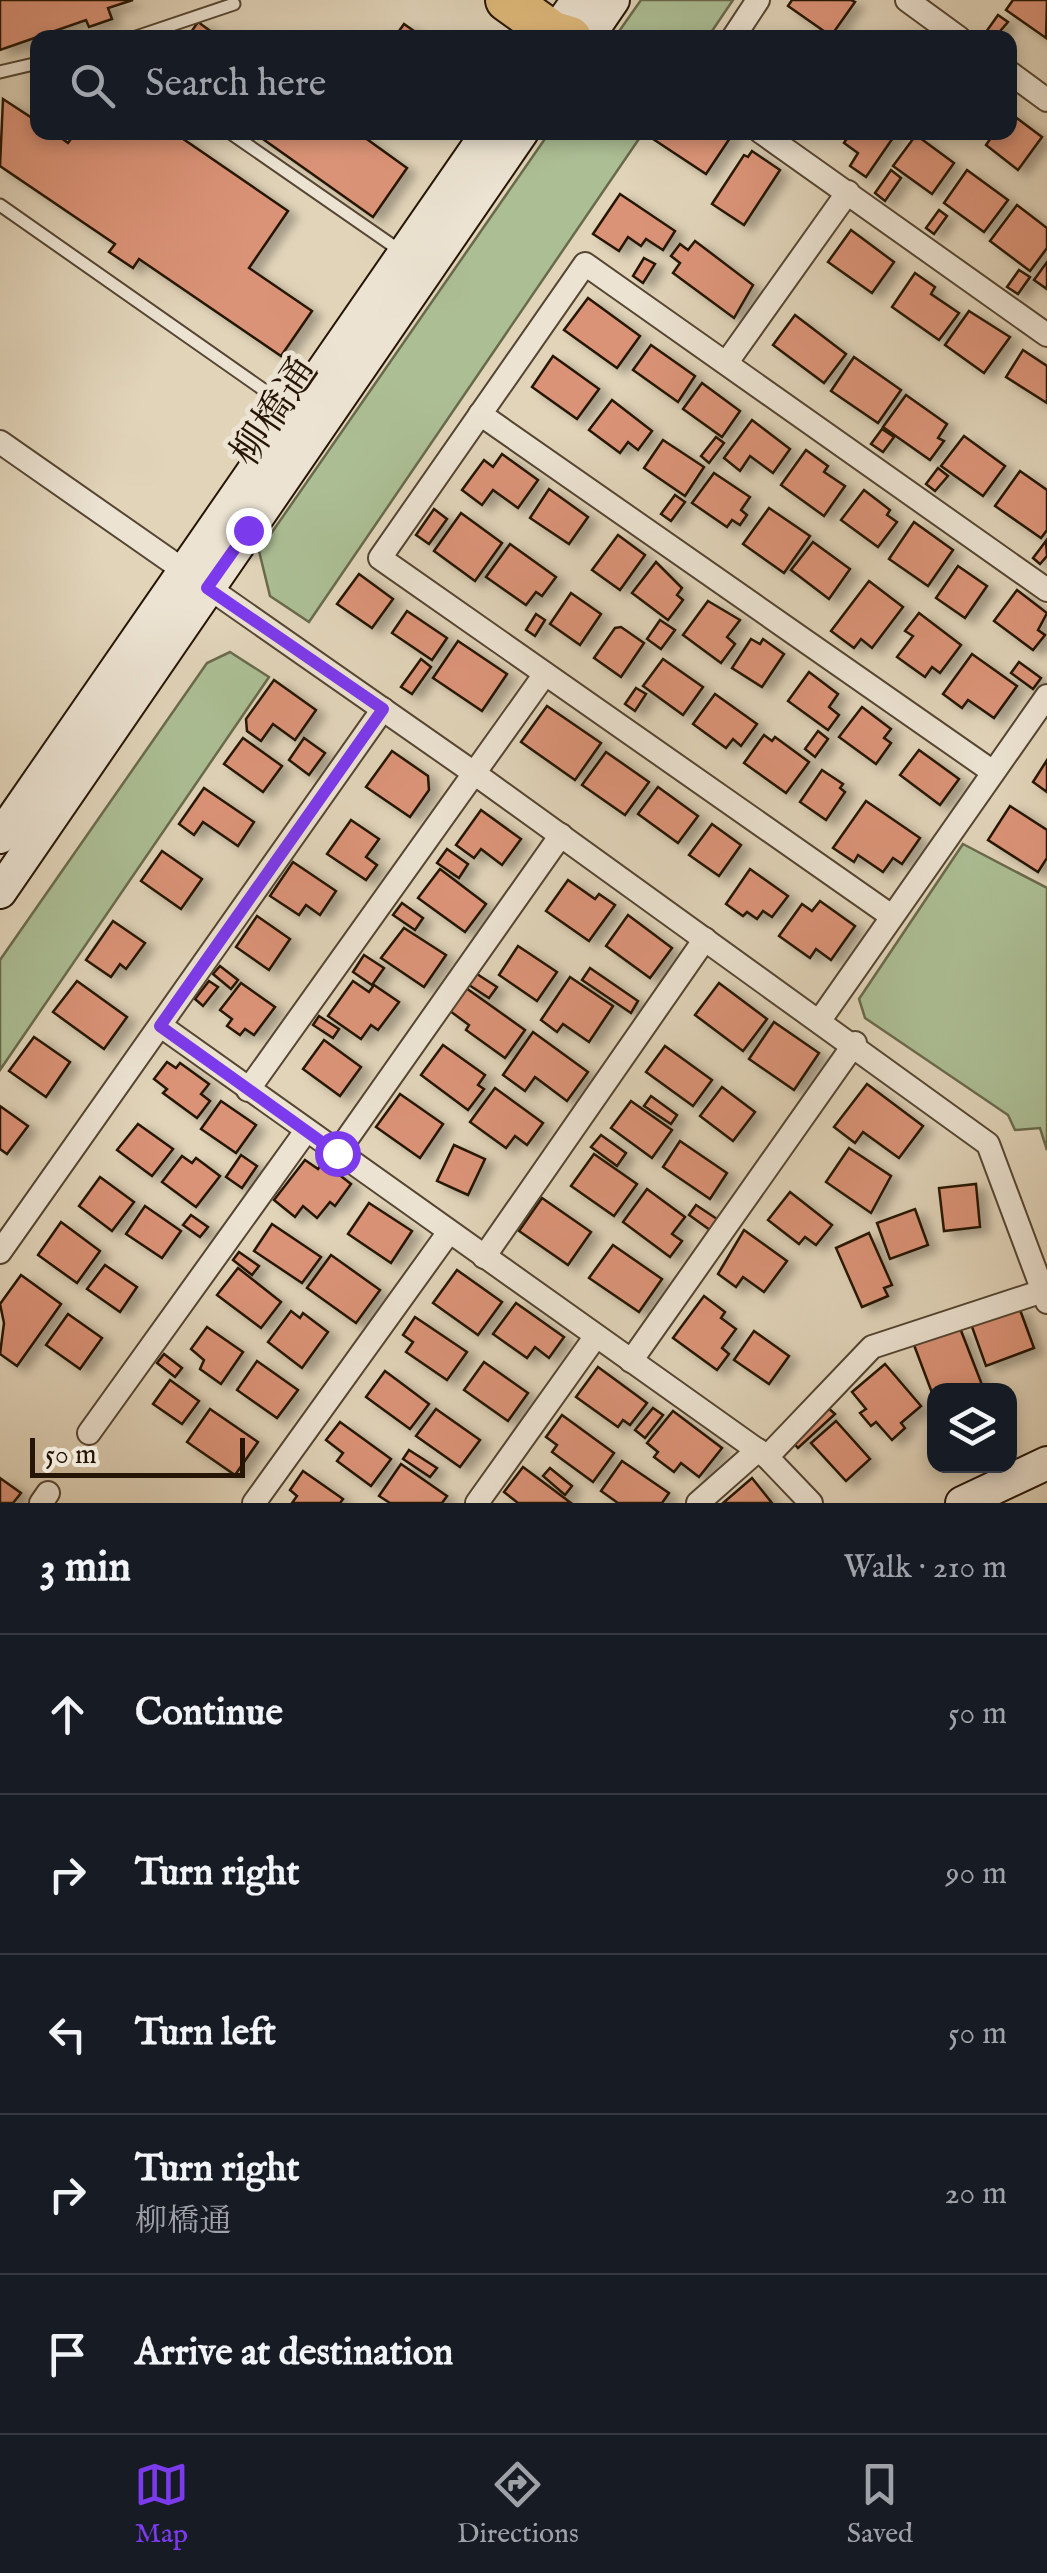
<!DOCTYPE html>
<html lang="en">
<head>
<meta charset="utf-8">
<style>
  :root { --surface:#171b24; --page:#20242c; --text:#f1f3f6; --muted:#9ea1a6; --line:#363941; --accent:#7c3aed }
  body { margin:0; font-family:"IM FELL English","Noto Serif JP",serif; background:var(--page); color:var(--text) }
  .controls { position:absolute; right:30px; bottom:30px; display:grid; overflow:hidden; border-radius:20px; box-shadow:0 5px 15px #0003 }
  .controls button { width:90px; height:90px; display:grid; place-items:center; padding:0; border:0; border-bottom:2px solid var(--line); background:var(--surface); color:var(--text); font:50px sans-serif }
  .scale { position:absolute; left:30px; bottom:25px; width:215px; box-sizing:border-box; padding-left:10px; border:5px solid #261505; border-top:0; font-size:28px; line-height:35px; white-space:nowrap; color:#261505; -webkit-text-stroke:8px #ece3d2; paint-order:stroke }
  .stop { position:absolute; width:30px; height:30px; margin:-22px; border:8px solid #7c3aed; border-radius:50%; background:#fff }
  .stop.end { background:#7c3aed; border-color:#fff; box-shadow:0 2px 10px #0008 }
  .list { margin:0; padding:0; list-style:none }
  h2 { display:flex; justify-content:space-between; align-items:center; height:130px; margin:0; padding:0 40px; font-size:42px }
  h2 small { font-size:32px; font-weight:400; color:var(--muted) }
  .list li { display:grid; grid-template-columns:65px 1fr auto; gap:30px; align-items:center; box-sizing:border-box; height:160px; padding:0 40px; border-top:2px solid var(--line) }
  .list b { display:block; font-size:38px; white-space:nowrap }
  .list p { margin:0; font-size:32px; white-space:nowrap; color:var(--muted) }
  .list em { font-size:32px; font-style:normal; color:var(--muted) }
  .icon { flex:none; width:55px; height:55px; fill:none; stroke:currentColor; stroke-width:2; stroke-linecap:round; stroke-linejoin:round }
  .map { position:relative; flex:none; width:1047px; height:1503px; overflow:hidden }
  .search { position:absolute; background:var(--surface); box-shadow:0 5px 15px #0003; left:30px; right:30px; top:30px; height:110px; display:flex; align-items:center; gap:25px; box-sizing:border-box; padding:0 35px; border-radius:20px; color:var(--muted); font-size:38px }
  .sheet { height:930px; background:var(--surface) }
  nav { display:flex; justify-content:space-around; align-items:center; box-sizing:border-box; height:140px; border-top:2px solid var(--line); background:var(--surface); font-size:28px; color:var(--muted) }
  nav a { display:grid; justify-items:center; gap:5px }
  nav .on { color:var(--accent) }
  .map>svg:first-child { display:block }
  .green { fill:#acbe94; stroke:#696a4c; stroke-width:2.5 }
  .building { fill:#db9377; stroke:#261505; stroke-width:2.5; filter:url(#shadow) }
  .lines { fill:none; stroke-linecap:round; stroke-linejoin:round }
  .lane-casing { stroke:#554532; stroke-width:15 }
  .street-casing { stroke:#554532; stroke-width:26 }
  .secondary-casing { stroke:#261505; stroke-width:36 }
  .highway-casing { stroke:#261505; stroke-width:46 }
  .lane { stroke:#ece3d2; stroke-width:11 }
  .street { stroke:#ece3d2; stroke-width:22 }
  .secondary { stroke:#ece3d2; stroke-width:32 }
  .highway { stroke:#e0ba7c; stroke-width:42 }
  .route { stroke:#7c3aed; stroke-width:12 }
  .labels { text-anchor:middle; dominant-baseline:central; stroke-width:10; stroke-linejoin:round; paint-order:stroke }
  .street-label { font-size:40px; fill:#261505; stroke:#ece3d2 }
</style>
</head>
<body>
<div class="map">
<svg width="1047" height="1503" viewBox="0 0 1047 1503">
  <defs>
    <filter id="shadow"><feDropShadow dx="9" dy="5.5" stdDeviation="5" flood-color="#0004"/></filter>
  </defs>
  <rect width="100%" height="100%" fill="#e1d4b9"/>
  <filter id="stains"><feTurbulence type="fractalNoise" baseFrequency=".002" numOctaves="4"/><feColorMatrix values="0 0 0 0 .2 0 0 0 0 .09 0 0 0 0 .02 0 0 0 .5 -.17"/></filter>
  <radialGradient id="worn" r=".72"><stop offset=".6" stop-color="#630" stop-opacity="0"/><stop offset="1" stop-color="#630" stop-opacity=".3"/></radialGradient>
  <g class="green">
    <polygon points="641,0 733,0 708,37 615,37"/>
    <polygon points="549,133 643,133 309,622 270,596 259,551"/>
    <polygon points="230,652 269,677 0,1070 0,960 207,663"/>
    <polygon points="963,844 1047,888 1047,1150 1040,1128 1015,1130 1008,1115 865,1018 859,999"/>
  </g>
  <g class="building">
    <polygon points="0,0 133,0 108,8 112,19 89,27 86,20 0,50"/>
    <polygon points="792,0 851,0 855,2 831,36 788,6"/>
    <polygon points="1013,0 1047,0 1046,38 1006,10"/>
    <polygon points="998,15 1008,22 994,38 986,32"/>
    <polygon points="198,22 220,38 187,38"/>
    <polygon points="404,24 424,38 394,38"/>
    <polygon points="3,99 38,122 38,132 53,132 68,143 76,132 173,132 288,211 249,268 312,311 281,356 139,259 133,268 109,252 115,244 0,166"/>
    <polygon points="1010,113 1042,137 1018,170 986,145 995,132 1010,132"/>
    <polygon points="253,132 357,132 407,168 373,217"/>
    <polygon points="658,132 728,132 732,135 706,174 653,139"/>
    <polygon points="851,132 897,132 866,177 850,166 858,153 844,143"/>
    <polygon points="916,135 954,163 932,194 893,166"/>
    <polygon points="752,151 780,170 744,225 712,204 744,155 748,157"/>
    <polygon points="891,170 901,178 885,201 875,193"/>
    <polygon points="967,170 1008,200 984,232 944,203"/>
    <polygon points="620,194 675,231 663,250 646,239 641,246 628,237 619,251 593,234"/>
    <polygon points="1017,205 1047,228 1047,248 1030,271 990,241"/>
    <polygon points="939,210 947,216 934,234 926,228"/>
    <polygon points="851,230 894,262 872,293 828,262"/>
    <polygon points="695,241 753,285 734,318 673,273 680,263 671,256 680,244 688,250"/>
    <polygon points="644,258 655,264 643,283 633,276"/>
    <polygon points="1047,262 1047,289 1034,280"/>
    <polygon points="1019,270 1030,277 1018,294 1007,287"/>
    <polygon points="915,273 935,287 931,294 959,313 939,340 892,307"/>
    <polygon points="588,298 640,336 617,368 564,330"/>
    <polygon points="969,311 1010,337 984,373 945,345"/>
    <polygon points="795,315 846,354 824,383 773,345"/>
    <polygon points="651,345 695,376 678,402 633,370"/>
    <polygon points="1023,350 1047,366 1047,403 1006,377"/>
    <polygon points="553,356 599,389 577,419 532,387"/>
    <polygon points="854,357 901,390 878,423 831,391"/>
    <polygon points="702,383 740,411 722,437 683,409"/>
    <polygon points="906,395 947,424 938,438 944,441 930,460 883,427"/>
    <polygon points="612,400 652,431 638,450 628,442 620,453 589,430"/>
    <polygon points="752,420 790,449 773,473 750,456 740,471 724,458"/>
    <polygon points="882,429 894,437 883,452 871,444"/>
    <polygon points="964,436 1005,466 983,496 941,466"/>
    <polygon points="716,437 724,443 709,463 701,456"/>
    <polygon points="663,440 704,467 685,496 644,468"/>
    <polygon points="806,450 828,466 824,472 845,486 824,516 781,485"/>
    <polygon points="502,454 538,480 518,508 493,490 482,505 462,490 484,460 493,467"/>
    <polygon points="938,468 948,476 935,491 926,484"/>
    <polygon points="1020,471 1047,490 1047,530 1041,538 995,506"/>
    <polygon points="714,473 750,497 741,510 747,515 740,525 732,520 727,527 692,503"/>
    <polygon points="549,489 588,517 569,544 530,518"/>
    <polygon points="864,490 890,510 887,515 897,522 878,547 841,520"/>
    <polygon points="675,495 685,502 671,521 661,514"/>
    <polygon points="769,508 810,536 784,573 743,544"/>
    <polygon points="434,509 447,519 429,544 416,535"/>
    <polygon points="461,513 502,543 475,581 434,551"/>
    <polygon points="914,522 953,550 928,586 889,559"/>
    <polygon points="618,535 645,555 620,590 592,570"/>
    <polygon points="1046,541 1047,556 1040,564 1033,558"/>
    <polygon points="813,542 850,569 829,599 791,570"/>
    <polygon points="510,544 556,577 542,596 536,592 526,605 486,577"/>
    <polygon points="656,562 682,588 677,595 683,600 668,620 632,593"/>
    <polygon points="958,566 987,586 965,618 936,598"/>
    <polygon points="359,574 393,599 372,628 337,604"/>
    <polygon points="869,581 903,607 872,648 861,639 854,648 831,631"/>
    <polygon points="1017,590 1047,613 1038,630 1045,635 1033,650 994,621"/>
    <polygon points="571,593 601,614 580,645 550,624"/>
    <polygon points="708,601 740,620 727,637 735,644 721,663 683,635"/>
    <polygon points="407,611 447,638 432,660 392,633"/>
    <polygon points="919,613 961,645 940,673 932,667 925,677 897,657 913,636 905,631"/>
    <polygon points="536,614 545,620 535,636 526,630"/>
    <polygon points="660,620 675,630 661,649 647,639"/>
    <polygon points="621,627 644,643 621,677 594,658 615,628"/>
    <polygon points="751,639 760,644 763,639 784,654 762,687 732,668"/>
    <polygon points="458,641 507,674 482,711 433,678"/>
    <polygon points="972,654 1017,686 994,718 968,700 962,708 943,694"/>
    <polygon points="421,659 431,667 412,694 401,687"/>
    <polygon points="663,659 703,687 683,715 643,686"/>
    <polygon points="1019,662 1041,678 1033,689 1011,673"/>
    <polygon points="809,672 838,694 829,707 839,715 828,730 788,701"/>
    <polygon points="274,680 316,710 295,740 273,724 261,741 247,731 246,719"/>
    <polygon points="636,688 646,694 635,711 625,704"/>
    <polygon points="715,694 757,724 741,746 733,739 726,748 693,724"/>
    <polygon points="547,706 601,743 575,780 521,742"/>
    <polygon points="862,707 891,729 884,738 891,743 876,764 839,737"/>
    <polygon points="818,731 828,739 815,757 805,749"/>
    <polygon points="764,735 772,741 775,737 809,762 786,793 744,763"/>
    <polygon points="243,738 282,766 263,792 224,764"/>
    <polygon points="304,738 325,753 309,775 289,760"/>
    <polygon points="919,750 959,779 940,805 900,775"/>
    <polygon points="392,751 428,776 429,790 410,817 366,787"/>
    <polygon points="606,752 649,782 625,815 582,785"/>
    <polygon points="1047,760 1047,792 1033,782"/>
    <polygon points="822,770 843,784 840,788 845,792 826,820 800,802"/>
    <polygon points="658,787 698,816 678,843 638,814"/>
    <polygon points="204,788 254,822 238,846 203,822 194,835 179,824"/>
    <polygon points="866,801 920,838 902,864 893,858 883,872 858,855 854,862 833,848"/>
    <polygon points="1010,806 1047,830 1047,858 1038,872 988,840"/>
    <polygon points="481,810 521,839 502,865 481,849 474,858 456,845"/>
    <polygon points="351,820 379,839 366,857 377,865 366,880 327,854"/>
    <polygon points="712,824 741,845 719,876 689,855"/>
    <polygon points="447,849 468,864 459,878 437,863"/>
    <polygon points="162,851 202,879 181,909 141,881"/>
    <polygon points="293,862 336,891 320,915 306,905 299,915 270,896"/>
    <polygon points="440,869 486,904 465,932 418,898"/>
    <polygon points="750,869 788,896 772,917 763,911 757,919 747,912 743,916 726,904"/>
    <polygon points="568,880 595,899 599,894 615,905 589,941 546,911"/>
    <polygon points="820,901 855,926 831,960 816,949 810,958 779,936 802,904 812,911"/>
    <polygon points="402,903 423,918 415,930 393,915"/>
    <polygon points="628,915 672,948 650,978 606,946"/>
    <polygon points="257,916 290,939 269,970 236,947"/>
    <polygon points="113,921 145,943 126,969 120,964 111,977 86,960"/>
    <polygon points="404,928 446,955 424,987 381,958"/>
    <polygon points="518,946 557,972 537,1001 499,975"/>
    <polygon points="364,955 384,968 372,985 353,972"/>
    <polygon points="220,966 238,980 231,989 213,974"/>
    <polygon points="590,968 638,1001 631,1013 582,980"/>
    <polygon points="477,974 497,987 489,998 469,985"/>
    <polygon points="570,977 613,1006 589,1042 563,1024 557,1032 541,1020"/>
    <polygon points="77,981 127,1017 104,1049 53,1012"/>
    <polygon points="209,981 218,987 203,1006 195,999"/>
    <polygon points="353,981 369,992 374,985 399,1002 378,1030 371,1025 361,1039 328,1016"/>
    <polygon points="241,983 275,1007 254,1035 245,1029 240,1035 227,1026 232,1019 220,1010"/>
    <polygon points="719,983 767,1019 743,1051 695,1015"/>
    <polygon points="466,988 525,1030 505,1058 466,1030 469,1025 450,1011"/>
    <polygon points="319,1016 339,1029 333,1038 313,1025"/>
    <polygon points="774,1022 819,1053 794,1090 749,1059"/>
    <polygon points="533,1032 588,1072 567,1101 535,1077 525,1091 503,1075"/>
    <polygon points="34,1037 70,1062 46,1097 9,1071"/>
    <polygon points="324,1040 361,1067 340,1096 303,1069"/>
    <polygon points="443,1045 485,1075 478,1085 484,1089 468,1110 421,1075"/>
    <polygon points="665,1046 712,1080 693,1106 646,1072"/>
    <polygon points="167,1062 176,1068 180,1063 209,1084 201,1094 210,1101 197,1118 163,1093 167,1089 154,1079"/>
    <polygon points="867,1084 923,1126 899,1158 863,1132 855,1143 834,1127"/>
    <polygon points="722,1087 755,1112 733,1141 700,1116"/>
    <polygon points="495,1088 543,1123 527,1145 515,1136 506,1148 470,1122"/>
    <polygon points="400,1094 443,1124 420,1158 376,1127"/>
    <polygon points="651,1096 677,1115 671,1124 644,1106"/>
    <polygon points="221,1101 256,1125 236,1153 201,1129"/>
    <polygon points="631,1101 672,1130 652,1158 611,1128"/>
    <polygon points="0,1106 28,1126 7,1154 0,1149"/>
    <polygon points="138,1124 173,1149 152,1176 117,1150"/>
    <polygon points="601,1135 626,1153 617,1166 591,1147"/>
    <polygon points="680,1141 727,1173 710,1199 663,1167"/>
    <polygon points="454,1145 485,1159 468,1195 437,1181"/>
    <polygon points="849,1148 891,1176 871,1213 826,1182"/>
    <polygon points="594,1154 637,1184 614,1216 571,1186"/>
    <polygon points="241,1155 257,1166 242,1188 226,1177"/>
    <polygon points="182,1156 192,1163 196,1158 220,1176 196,1207 162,1182"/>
    <polygon points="305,1160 318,1169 323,1162 351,1184 335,1206 330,1202 317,1218 303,1206 295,1217 274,1200"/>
    <polygon points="100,1177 134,1202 112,1231 79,1206"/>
    <polygon points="976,1184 980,1227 944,1231 939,1188"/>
    <polygon points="647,1189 685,1217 672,1234 682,1241 670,1257 623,1222"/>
    <polygon points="790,1192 832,1225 816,1245 805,1237 799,1244 768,1220"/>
    <polygon points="542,1198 591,1232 568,1265 519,1231"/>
    <polygon points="369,1203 412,1231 391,1263 348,1234"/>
    <polygon points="696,1205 717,1219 710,1230 689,1215"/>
    <polygon points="145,1206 181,1231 162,1258 126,1234"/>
    <polygon points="915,1209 928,1245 890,1259 877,1223"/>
    <polygon points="191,1215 208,1227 200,1237 183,1225"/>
    <polygon points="61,1222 100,1251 77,1283 38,1255"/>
    <polygon points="272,1224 321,1257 302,1283 254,1251"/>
    <polygon points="744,1230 787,1261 764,1292 743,1277 736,1287 718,1274"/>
    <polygon points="869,1233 892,1285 884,1288 888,1296 862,1307 836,1248"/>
    <polygon points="613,1245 662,1279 639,1312 589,1278"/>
    <polygon points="239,1252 259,1266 252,1275 233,1260"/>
    <polygon points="331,1255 380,1290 356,1323 307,1288"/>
    <polygon points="105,1265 137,1287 120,1312 87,1289"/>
    <polygon points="238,1268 281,1302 261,1328 217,1295"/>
    <polygon points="457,1270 502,1302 478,1335 433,1303"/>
    <polygon points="21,1275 61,1304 17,1366 0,1354 4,1323 0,1304"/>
    <polygon points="704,1296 725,1312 721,1318 736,1329 722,1348 729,1354 717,1370 673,1338"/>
    <polygon points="516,1303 564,1337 549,1358 535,1347 527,1358 493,1334"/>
    <polygon points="1019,1307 1034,1348 986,1366 971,1324"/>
    <polygon points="291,1311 300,1318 303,1313 328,1332 302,1368 268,1342"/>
    <polygon points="68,1314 102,1338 80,1369 46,1345"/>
    <polygon points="415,1317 467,1352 447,1380 406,1352 413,1342 403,1335"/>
    <polygon points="207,1327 243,1352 221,1384 200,1369 204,1360 191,1349"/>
    <polygon points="960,1328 984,1390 934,1390 934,1398 914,1345"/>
    <polygon points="754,1331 789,1356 769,1384 734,1360"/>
    <polygon points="164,1354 182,1368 175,1377 157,1363"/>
    <polygon points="257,1361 298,1390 277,1418 237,1390"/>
    <polygon points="484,1362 528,1393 508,1421 464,1390"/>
    <polygon points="885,1364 921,1406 901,1423 905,1428 892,1440 876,1422 871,1426 860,1413 866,1409 852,1392"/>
    <polygon points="598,1367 647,1403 630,1425 623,1420 618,1427 576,1397"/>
    <polygon points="385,1371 429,1404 410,1429 366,1397"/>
    <polygon points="170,1380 199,1401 182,1424 153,1404"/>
    <polygon points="827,1407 835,1414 798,1448 791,1440"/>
    <polygon points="653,1408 663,1415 645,1438 635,1430"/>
    <polygon points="210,1409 258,1442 235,1475 187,1442"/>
    <polygon points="436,1409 480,1440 460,1467 416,1436"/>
    <polygon points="673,1411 722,1448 699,1477 681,1463 674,1472 654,1457 658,1452 647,1443"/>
    <polygon points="562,1415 614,1453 593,1482 552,1452 557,1445 546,1437"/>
    <polygon points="836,1421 870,1459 846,1481 811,1443"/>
    <polygon points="340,1422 391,1459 371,1486 337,1461 343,1453 326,1440"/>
    <polygon points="409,1450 437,1468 430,1477 403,1459"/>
    <polygon points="622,1461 669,1493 662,1503 618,1503 601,1491"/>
    <polygon points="401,1464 447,1496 442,1503 390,1503 379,1496"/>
    <polygon points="523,1467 571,1503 518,1503 504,1492"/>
    <polygon points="550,1468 572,1486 565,1495 543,1476"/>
    <polygon points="303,1471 343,1499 340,1503 292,1503 297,1496 290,1490"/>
    <polygon points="0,1478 21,1493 13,1503 0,1503"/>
    <polygon points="752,1478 772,1503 723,1503"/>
  </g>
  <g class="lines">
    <defs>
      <g id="lane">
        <polyline points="133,38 234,4"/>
        <polyline points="0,72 38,63"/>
        <polyline points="229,132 402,252"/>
        <polyline points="0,205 291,409"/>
      </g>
      <g id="street">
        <polyline points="907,0 959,38"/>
        <polyline points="733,38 758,0"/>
        <polyline points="1010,73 1047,100"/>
        <polyline points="761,132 1047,335"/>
        <polyline points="727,362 848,192"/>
        <polyline points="480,414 993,772"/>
        <polyline points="0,442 474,773 988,1144 1047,1302"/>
        <polyline points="890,915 380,558 585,264 1047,590"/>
        <polyline points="820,1020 1047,696"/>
        <polyline points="161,1026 767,1457 811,1503"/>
        <polyline points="248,1090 545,674"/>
        <polyline points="337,1153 561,835"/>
        <polyline points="0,1252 383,709"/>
        <polyline points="484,1257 705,939"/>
        <polyline points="631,1361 855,1043"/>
        <polyline points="89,1433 306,1131"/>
        <polyline points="767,1457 872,1347 1043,1291"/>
        <polyline points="41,1503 48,1493"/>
        <polyline points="254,1503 449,1232"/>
        <polyline points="477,1503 596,1336"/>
        <polyline points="698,1503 758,1450"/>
      </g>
      <g id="secondary">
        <polyline points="551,38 578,0"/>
        <polyline points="587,38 613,0"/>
        <polyline points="0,837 488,132"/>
        <polyline points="0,892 522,132"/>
        <polyline points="962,1503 1047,1463"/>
      </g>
      <polyline id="highway" points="507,0 553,33 570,38"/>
    </defs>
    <use href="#lane" class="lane-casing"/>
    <use href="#street" class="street-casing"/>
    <use href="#secondary" class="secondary-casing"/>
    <use href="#highway" class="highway-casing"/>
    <use href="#lane" class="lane"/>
    <use href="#street" class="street"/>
    <use href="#secondary" class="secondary"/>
    <use href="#highway" class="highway"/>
  </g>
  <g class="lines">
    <polyline class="route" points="248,530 207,588 383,709 160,1026 337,1153"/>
  </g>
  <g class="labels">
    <g class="street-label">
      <text transform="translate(276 413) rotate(-56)">柳橋通</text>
    </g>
  </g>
  <rect width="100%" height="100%" filter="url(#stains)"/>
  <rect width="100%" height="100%" fill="url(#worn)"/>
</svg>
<div class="controls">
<button><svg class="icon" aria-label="layers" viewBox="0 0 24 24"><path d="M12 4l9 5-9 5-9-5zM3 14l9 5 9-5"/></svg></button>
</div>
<div class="scale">50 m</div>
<div class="stop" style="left:337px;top:1153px"></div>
<div class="stop end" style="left:248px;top:530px"></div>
<div class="search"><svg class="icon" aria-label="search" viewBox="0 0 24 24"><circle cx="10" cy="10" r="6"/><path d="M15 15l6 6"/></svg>Search here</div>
</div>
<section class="sheet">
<h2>3 min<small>Walk · 210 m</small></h2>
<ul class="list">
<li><svg class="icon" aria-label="ahead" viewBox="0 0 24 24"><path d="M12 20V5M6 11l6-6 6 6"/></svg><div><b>Continue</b></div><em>50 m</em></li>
<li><svg class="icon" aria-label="right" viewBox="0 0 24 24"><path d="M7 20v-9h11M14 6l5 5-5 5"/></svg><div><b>Turn right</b></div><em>90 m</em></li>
<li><svg class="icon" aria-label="left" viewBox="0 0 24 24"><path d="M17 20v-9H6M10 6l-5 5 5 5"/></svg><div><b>Turn left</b></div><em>50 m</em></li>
<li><svg class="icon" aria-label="right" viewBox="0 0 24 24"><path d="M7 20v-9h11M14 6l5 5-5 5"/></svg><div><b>Turn right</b><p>柳橋通</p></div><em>20 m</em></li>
<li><svg class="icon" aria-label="arrive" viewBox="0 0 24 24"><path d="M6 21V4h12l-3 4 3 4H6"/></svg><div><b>Arrive at destination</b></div></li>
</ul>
</section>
<nav>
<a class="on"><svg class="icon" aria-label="map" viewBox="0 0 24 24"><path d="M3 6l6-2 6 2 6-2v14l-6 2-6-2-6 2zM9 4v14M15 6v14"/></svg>Map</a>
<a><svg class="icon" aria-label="directions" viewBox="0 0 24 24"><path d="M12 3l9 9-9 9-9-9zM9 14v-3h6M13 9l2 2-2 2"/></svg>Directions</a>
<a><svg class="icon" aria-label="saved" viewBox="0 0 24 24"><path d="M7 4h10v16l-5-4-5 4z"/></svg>Saved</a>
</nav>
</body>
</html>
